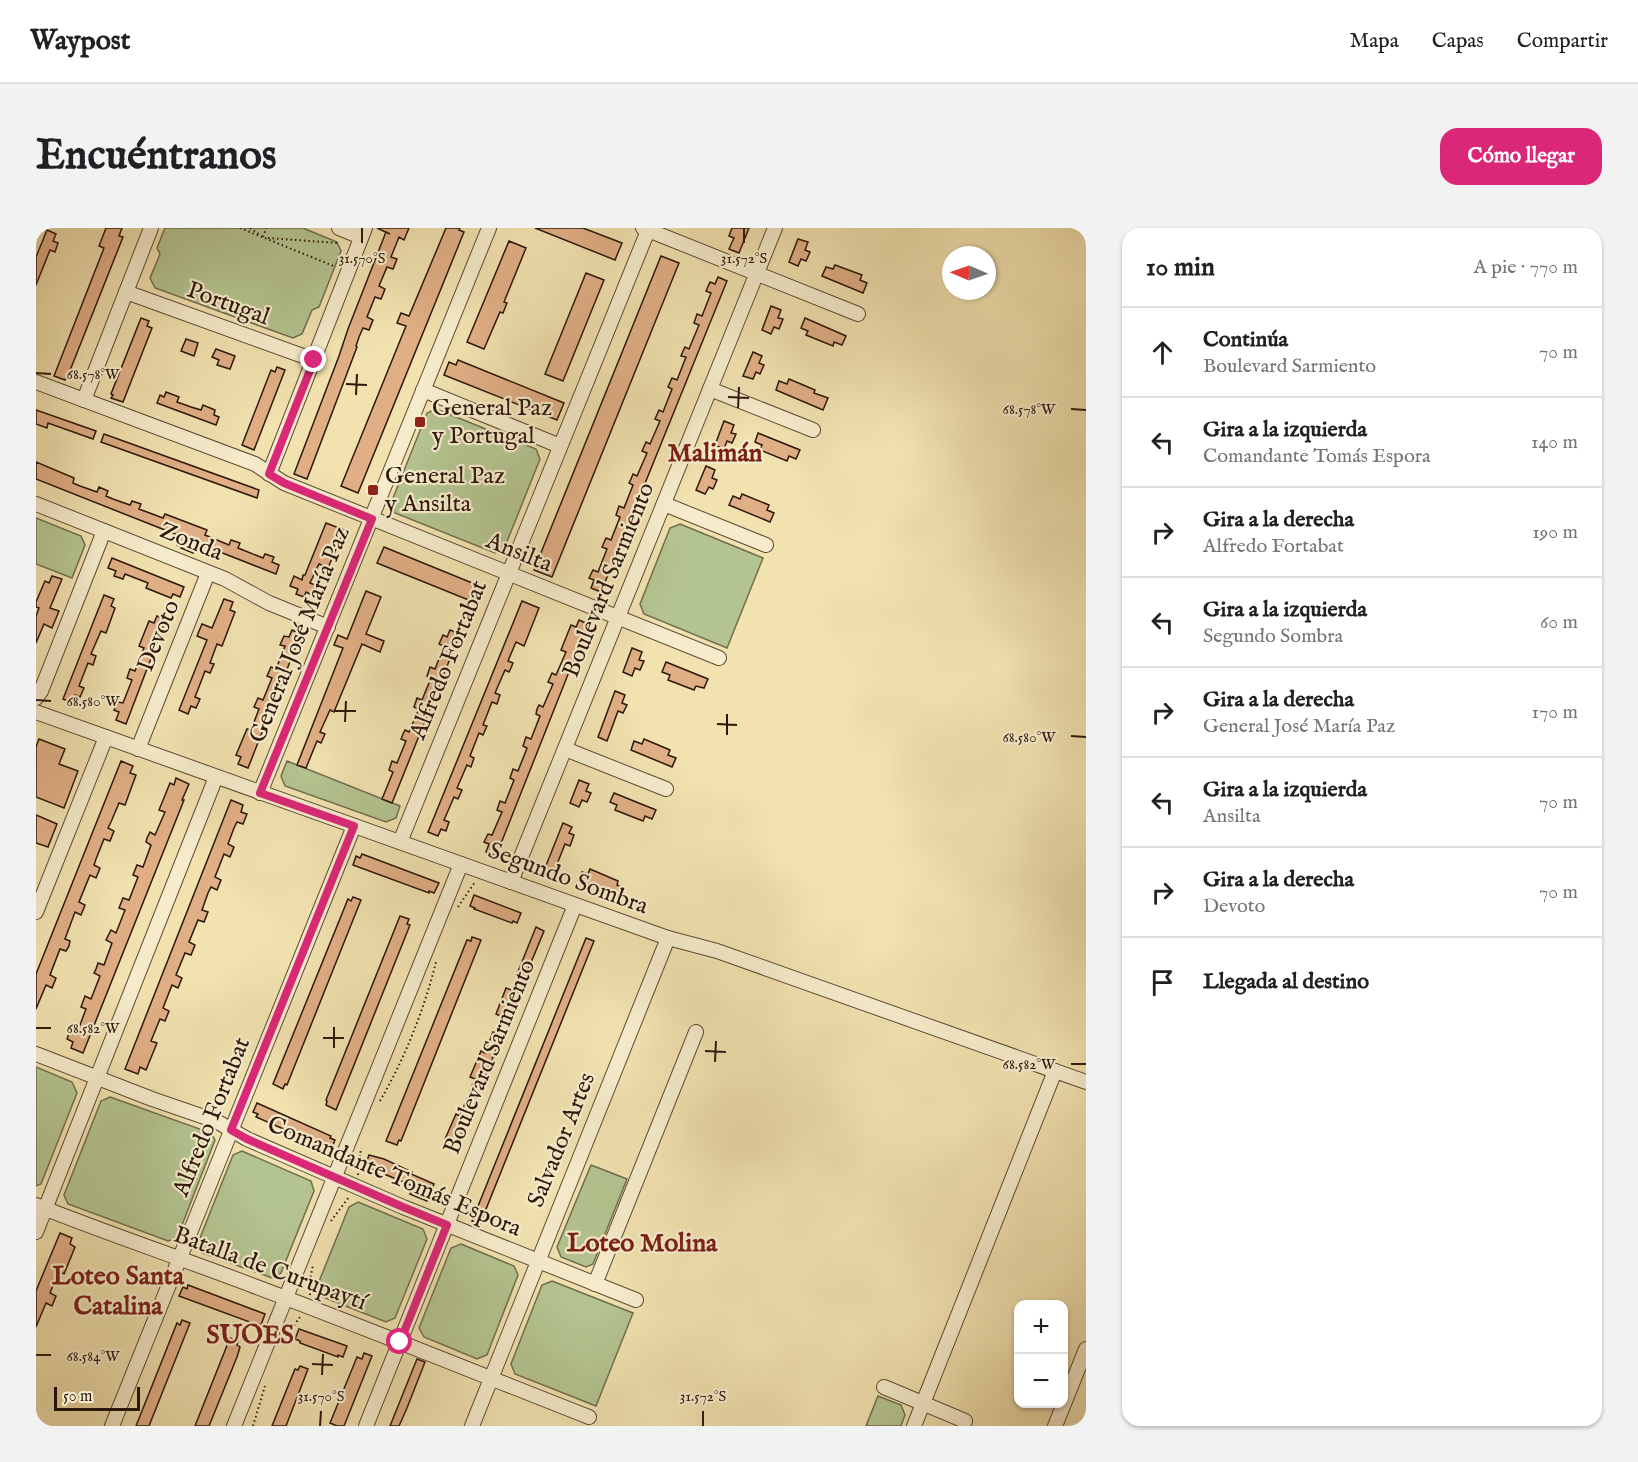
<!DOCTYPE html>
<html lang="es">
<head>
<meta charset="utf-8">
<style>
  :root { --surface:#fff; --page:#f2f2f2; --text:#202124; --muted:#757577; --line:#e0e0e0; --accent:#db2777 }
  body { margin:0; font-family:"IM FELL English",serif; background:var(--page); color:var(--text) }
  .controls { position:absolute; right:18px; bottom:18px; display:grid; overflow:hidden; border-radius:12px; box-shadow:0 2px 4px #0004 }
  .controls button { width:54px; height:54px; display:grid; place-items:center; padding:0; border:0; border-bottom:2px solid var(--line); background:var(--surface); color:var(--text); font:30px sans-serif }
  .compass { position:absolute; left:906px; top:18px; width:54px; height:54px; border-radius:50%; background:var(--surface); box-shadow:0 2px 4px #0004; rotate:272deg }
  .scale { position:absolute; left:18px; bottom:15px; width:86px; box-sizing:border-box; padding-left:6px; border:3px solid #2d170b; border-top:0; font-size:16px; line-height:21px; white-space:nowrap; color:#2d170b; -webkit-text-stroke:4px #f6eccc; paint-order:stroke }
  .stop { position:absolute; width:18px; height:18px; margin:-14px; border:4px solid #db2777; border-radius:50%; background:#fff }
  .stop.end { background:#db2777; border-color:#fff; box-shadow:0 2px 6px #0008 }
  .list { margin:0; padding:0; list-style:none }
  h2 { display:flex; justify-content:space-between; align-items:center; height:78px; margin:0; padding:0 24px; font-size:26px }
  h2 small { font-size:20px; font-weight:400; color:var(--muted) }
  .list li { display:grid; grid-template-columns:39px 1fr auto; gap:18px; align-items:center; box-sizing:border-box; height:90px; padding:0 24px; border-top:2px solid var(--line) }
  .list b { display:block; font-size:22px; white-space:nowrap }
  .list p { margin:0; font-size:20px; white-space:nowrap; color:var(--muted) }
  .list em { font-size:20px; font-style:normal; color:var(--muted) }
  .icon { flex:none; width:33px; height:33px; fill:none; stroke:currentColor; stroke-width:2; stroke-linecap:round; stroke-linejoin:round }
  .map { position:relative; flex:none; width:1050px; height:1198px; overflow:hidden; border-radius:18px }
  header { display:flex; align-items:center; gap:36px; box-sizing:border-box; height:84px; padding:0 30px; background:var(--surface); border-bottom:2px solid var(--line) }
  header strong { font-size:28px }
  nav { display:flex; gap:33px; margin-inline-start:auto; font-size:21px }
  .intro { display:flex; align-items:center; justify-content:space-between; box-sizing:border-box; height:144px; padding:0 36px }
  h1 { margin:0; font-size:42px }
  .button { padding:15px 27px; border-radius:18px; background:var(--accent); color:#fff; font-size:21px; font-weight:700 }
  main { display:flex; gap:36px; padding:0 36px }
  aside { flex:1; background:var(--surface); border-radius:18px; box-shadow:0 2px 4px #0004 }
  .map>svg:first-child { display:block }
  .green { fill:#b4c490; stroke:#706e4e; stroke-width:1.5 }
  .building { fill:#e1af86; stroke:#2d170b; stroke-width:1.5 }
  .lines { fill:none; stroke-linecap:round; stroke-linejoin:round }
  .minor-casing { stroke:#5e4a34; stroke-width:16 }
  .path { stroke:#2d170b; stroke-width:2; stroke-dasharray:1.5 3; stroke-linecap:butt }
  .minor { stroke:#f6eccc; stroke-width:14 }
  .route { stroke:#db2777; stroke-width:8 }
  .ticks { fill:none; stroke:#2d170b; stroke-width:2 }
  .poi-dot { fill:#8f2418; stroke:#f6eccc; stroke-width:2 }
  .labels { text-anchor:middle; dominant-baseline:central; stroke-width:4.5; stroke-linejoin:round; paint-order:stroke }
  .street-label { font-size:24px; fill:#2d170b; stroke:#f6eccc }
  .poi-label { font-size:24px; fill:#2d170b; stroke:#f6eccc; text-anchor:start }
  .neighbourhood-label { font-size:26px; font-weight:bold; fill:#7a1f14; stroke:#f6eccc }
  .ticks-label { font-size:15px; text-anchor:middle; fill:#2d170b; stroke:#f6eccc; stroke-width:4.5; stroke-linejoin:round; paint-order:stroke }
</style>
</head>
<body>
<header>
<strong>Waypost</strong>
<nav><a>Mapa</a><a>Capas</a><a>Compartir</a></nav>
</header>
<div class="intro"><h1>Encuéntranos</h1><a class="button">Cómo llegar</a></div>
<main>
<div class="map">
<svg width="1050" height="1198" viewBox="0 0 1050 1198">
  <rect width="100%" height="100%" fill="#f1e2b0"/>
  <filter id="stains"><feTurbulence type="fractalNoise" baseFrequency=".00333" numOctaves="4"/><feColorMatrix values="0 0 0 0 .2 0 0 0 0 .09 0 0 0 0 .02 0 0 0 .5 -.17"/></filter>
  <radialGradient id="worn" r=".72"><stop offset=".6" stop-color="#630" stop-opacity="0"/><stop offset="1" stop-color="#630" stop-opacity=".3"/></radialGradient>
  <g class="green">
    <polygon points="129,0 267,0 301,14 305,23 283,79 276,82 266,106 257,110 119,60 114,50 124,26 121,20"/>
    <polygon points="400,181 500,221 504,231 468,321 459,325 359,285 355,275 391,185"/>
    <polygon points="0,290 45,308 49,317 36,350 0,336"/>
    <polygon points="644,296 727,330 691,420 608,386 604,376 634,300"/>
    <polygon points="251,533 364,578 360,590 350,594 249,558 245,548"/>
    <polygon points="0,839 36,854 41,865 5,956 0,958"/>
    <polygon points="74,869 175,905 179,912 141,1010 132,1013 32,976 28,967 65,873"/>
    <polygon points="206,923 275,953 278,963 245,1045 236,1050 166,1025 162,1015 197,927"/>
    <polygon points="555,937 591,951 557,1036 550,1039 525,1029 521,1019"/>
    <polygon points="322,974 387,1001 391,1011 359,1090 350,1094 284,1068 280,1061 313,979"/>
    <polygon points="425,1016 478,1038 482,1047 451,1127 441,1131 388,1109 383,1100 415,1020"/>
    <polygon points="516,1053 597,1085 560,1178 479,1146 475,1136 506,1057"/>
    <polygon points="842,1168 865,1177 869,1187 865,1198 830,1198"/>
  </g>
  <g class="building">
    <polygon points="70,0 86,0 83,8 87,9 31,150 30,150 29,152 18,148 68,20 63,18"/>
    <polygon points="341,0 373,0 368,12 363,9 355,29 361,31 357,41 351,39 343,58 349,61 345,71 339,69 331,89 337,92 333,102 327,100 323,109 320,118 321,119 271,251 258,246 303,128 312,101 350,4 354,6"/>
    <polygon points="410,0 424,0 423,2 428,4 322,265 305,258 370,98 361,95 365,85 373,88"/>
    <polygon points="499,0 547,0 586,15 579,32"/>
    <polygon points="696,0 713,0 703,25 693,21 698,10 693,8"/>
    <polygon points="11,2 20,6 17,13 22,15 19,24 14,22 0,57 0,29"/>
    <polygon points="762,11 772,14 769,22 774,24 770,33 765,31 762,38 753,34"/>
    <polygon points="473,13 490,20 468,74 471,75 467,85 464,84 448,121 431,114"/>
    <polygon points="625,28 643,35 516,349 498,342"/>
    <polygon points="799,37 826,47 824,52 831,55 827,65 786,48 790,39 797,41"/>
    <polygon points="550,45 568,52 527,153 509,146"/>
    <polygon points="682,49 691,53 565,364 555,360 558,352 553,350 557,342 562,344 571,321 566,319 570,310 575,312 584,289 580,287 583,278 588,280 597,257 593,255 595,251 597,246 601,248 611,225 606,223 610,214 614,216 624,193 619,191 623,182 627,184 636,161 632,159 636,150 641,152 650,129 645,128 647,123 649,119 653,121 663,97 658,95 661,86 666,88 675,65 670,63 674,54 679,56"/>
    <polygon points="735,78 745,82 742,90 747,91 743,101 738,99 735,106 726,102"/>
    <polygon points="105,90 113,93 111,98 116,100 87,174 75,170 77,167 75,166"/>
    <polygon points="769,90 810,108 806,117 798,114 797,118 770,107 772,103 765,100"/>
    <polygon points="150,111 162,115 158,128 145,123"/>
    <polygon points="180,121 199,128 194,141 181,137 183,132 176,129"/>
    <polygon points="717,124 726,128 723,135 728,137 724,146 720,144 717,151 707,148"/>
    <polygon points="422,132 528,175 521,192 408,147 413,134 420,137"/>
    <polygon points="241,139 249,142 218,222 206,217 235,142 239,144"/>
    <polygon points="753,151 779,162 778,165 792,170 787,182 740,162 743,153 751,156"/>
    <polygon points="130,164 143,169 141,174 155,179 165,182 167,177 179,182 178,187 183,189 180,197 121,175 124,167 128,169"/>
    <polygon points="0,182 60,203 57,211 12,195 11,200 0,196"/>
    <polygon points="688,193 698,197 695,205 700,206 696,215 691,213 688,221 679,217"/>
    <polygon points="722,205 764,222 760,231 753,228 751,233 724,222 726,217 719,214"/>
    <polygon points="68,206 223,262 221,270 65,214"/>
    <polygon points="0,234 38,250 37,255 44,258 61,264 63,259 72,263 70,268 77,271 94,277 96,273 105,276 103,281 127,290 129,286 171,302 169,307 193,317 195,312 204,315 202,320 227,330 229,326 238,329 236,334 243,337 240,346 161,315 157,325 145,320 146,319 141,317 144,308 0,251"/>
    <polygon points="670,238 679,242 676,250 681,252 677,261 673,259 669,266 660,262"/>
    <polygon points="706,266 733,277 731,282 738,285 734,294 693,277 697,268 704,271"/>
    <polygon points="290,295 308,302 292,340 283,336 274,355 282,358 278,368 270,364 268,369 260,366 262,361 254,358 258,348 266,352 267,347 269,347"/>
    <polygon points="348,319 446,359 440,375 341,335"/>
    <polygon points="76,330 148,359 144,369 137,366 135,370 110,360 112,355 89,346 87,351 78,348 80,343 72,340"/>
    <polygon points="16,348 26,351 14,380 23,383 16,400 8,396 0,415 0,388 3,380 0,379 0,374 9,353 13,355"/>
    <polygon points="330,363 345,369 330,406 348,413 344,424 326,416 298,484 294,482 284,504 289,506 285,515 281,513 270,540 261,537 307,420 298,417 302,407 311,411"/>
    <polygon points="68,367 78,371 75,378 79,380 70,405 65,403 55,426 60,428 57,437 52,435 43,458 48,460 44,469 39,467 37,475 27,471"/>
    <polygon points="188,371 197,374 194,382 199,384 186,418 181,416 174,435 178,436 174,445 169,443 166,451 159,469 164,471 160,480 155,478 152,486 143,482 171,412 161,408 166,396 176,400"/>
    <polygon points="486,373 503,380 488,418 480,414 472,433 477,435 475,440 473,444 469,442 459,465 464,467 461,476 456,474 447,497 451,498 447,507 443,505 434,528 438,530 435,539 431,537 421,560 426,562 422,571 418,569 408,592 413,594 410,603 405,601 402,608 392,604"/>
    <polygon points="121,388 130,391 90,496 80,492 83,484 78,482 82,474 87,475 96,452 91,450 94,441 99,443 108,420 103,418 113,393 118,395"/>
    <polygon points="543,392 552,396 460,628 450,624 453,616 448,614 452,606 456,607 466,584 461,582 464,573 469,575 478,552 474,550 477,541 482,543 491,520 487,518 490,509 495,511 504,488 500,486 501,481 503,477 507,479 517,456 512,454 516,445 520,447 530,424 525,422 535,397 540,399"/>
    <polygon points="256,402 265,406 212,540 202,536 205,529 200,527 211,501 215,502 223,481 218,479 222,470 227,472 236,450 231,448 235,439 240,441 249,418 244,417 248,408 253,409"/>
    <polygon points="414,402 424,406 356,575 346,571 357,544 353,542 356,533 361,535 370,513 365,511 367,506 369,502 373,504 383,481 378,479 381,470 386,472 395,450 391,448 394,439 399,441 408,418 403,416 407,407 411,409"/>
    <polygon points="596,420 606,424 603,432 608,433 604,442 599,440 596,448 587,444"/>
    <polygon points="630,434 672,451 668,460 660,458 658,462 632,452 634,447 626,444"/>
    <polygon points="579,463 589,467 586,475 591,477 587,485 582,483 571,513 562,509"/>
    <polygon points="3,511 29,521 23,536 42,543 28,580 0,569 0,519"/>
    <polygon points="608,511 634,522 632,527 640,530 636,539 595,522 598,513 606,516"/>
    <polygon points="85,533 97,538 94,545 100,547 89,577 83,575 75,594 72,600 78,603 74,613 68,611 60,631 58,637 64,640 60,650 54,647 43,674 49,677 45,687 39,684 29,711 34,713 33,718 30,723 24,721 14,747 20,750 16,760 10,757 0,781 0,746"/>
    <polygon points="140,550 153,556 146,572 148,572 47,825 35,820 37,814 31,811 35,801 41,803 44,797 50,781 45,779 49,768 55,771 64,748 58,745 60,741 62,735 68,737 76,715 70,712 75,702 80,705 89,682 83,680 87,670 93,672 102,649 97,647 101,637 107,639 115,617 110,614 111,610 114,604 119,607 129,584 123,582 134,555 138,557"/>
    <polygon points="543,552 553,556 550,563 555,565 551,574 546,572 543,579 534,575"/>
    <polygon points="578,565 620,582 616,591 609,588 607,593 579,582 581,577 574,574"/>
    <polygon points="195,572 207,577 205,584 211,586 207,596 201,594 198,600 192,616 198,619 194,629 188,626 179,649 185,652 181,662 175,659 172,665 166,682 172,684 168,694 162,692 153,714 159,717 155,727 149,725 140,747 146,750 142,760 136,757 127,780 133,783 129,793 124,791 115,813 121,815 110,842 104,839 102,846 89,841"/>
    <polygon points="0,587 21,596 12,619 0,615"/>
    <polygon points="527,595 536,599 533,605 538,607 534,618 529,616 518,644 509,640"/>
    <polygon points="326,626 403,655 398,665 393,663 393,665 317,637 320,628 324,630"/>
    <polygon points="554,641 582,653 581,657 587,660 584,668 542,652 546,644 552,646"/>
    <polygon points="438,667 485,685 481,695 477,693 476,695 438,681 439,680 434,678"/>
    <polygon points="317,669 325,672 251,857 249,856 247,861 237,856 312,671 315,673"/>
    <polygon points="364,688 373,691 371,696 374,697 300,882 290,877 291,873 290,872"/>
    <polygon points="500,699 508,703 489,749 481,746"/>
    <polygon points="436,709 445,712 365,913 363,912 361,917 350,913 431,712 435,713"/>
    <polygon points="550,710 558,713 444,996 436,993"/>
    <polygon points="470,760 483,765 472,791 460,786"/>
    <polygon points="457,804 466,807 447,854 434,849 445,823 449,825"/>
    <polygon points="438,853 446,856 422,916 409,911 420,886 424,888"/>
    <polygon points="221,875 295,908 294,910 299,912 295,922 220,889 222,886 217,884"/>
    <polygon points="333,927 348,931 376,944 375,946 398,956 391,973 374,966 377,958 329,938"/>
    <polygon points="24,1005 36,1010 34,1016 39,1019 28,1046 23,1043 14,1065 20,1068 16,1078 10,1075 0,1099 0,1063"/>
    <polygon points="152,1057 229,1086 225,1097 220,1095 219,1096 143,1068 147,1059 151,1061"/>
    <polygon points="146,1092 154,1095 113,1198 100,1198 141,1095 144,1097"/>
    <polygon points="263,1101 311,1118 307,1129 302,1127 302,1129 264,1115 264,1113 259,1111"/>
    <polygon points="194,1110 202,1113 201,1117 204,1119 201,1129 173,1198 159,1198"/>
    <polygon points="328,1125 336,1128 308,1198 301,1198 294,1195 321,1129 326,1131"/>
    <polygon points="381,1131 389,1134 371,1180 363,1198 354,1198"/>
    <polygon points="264,1138 272,1141 250,1198 236,1198 259,1141 262,1142"/>
  </g>
  <g class="lines">
    <defs>
      <g id="minor">
        <polyline points="303,0 325,9"/>
        <polyline points="607,0 822,86"/>
        <polyline points="90,64 278,132"/>
        <polyline points="0,154 219,236 248,255 683,430"/>
        <polyline points="674,161 777,202"/>
        <polyline points="387,162 524,218"/>
        <polyline points="48,172 115,0"/>
        <polyline points="233,246 329,0"/>
        <polyline points="0,276 189,351 233,375 292,399"/>
        <polyline points="628,276 730,317"/>
        <polyline points="0,470 5,463 68,303"/>
        <polyline points="0,484 632,710 681,723 1050,854"/>
        <polyline points="102,521 172,345"/>
        <polyline points="529,521 630,561"/>
        <polyline points="224,565 453,0"/>
        <polyline points="364,614 613,0"/>
        <polyline points="475,654 739,0"/>
        <polyline points="0,684 70,509"/>
        <polyline points="0,826 116,871 180,893 211,911 367,979 600,1072"/>
        <path d="M0,977C72,1006 145,1030 218,1058C330,1100 441,1145 553,1189"/>
        <polyline points="0,1004 180,549"/>
        <polyline points="559,1056 660,804"/>
        <polyline points="848,1159 929,1193"/>
        <polyline points="76,1198 318,598"/>
        <polyline points="198,1198 425,636"/>
        <polyline points="330,1198 539,677"/>
        <polyline points="436,1198 632,710"/>
        <polyline points="878,1198 1019,843"/>
        <polyline points="1019,1198 1050,1121"/>
      </g>
    </defs>
    <use href="#minor" class="minor-casing"/>
    <g class="path">
      <polyline points="204,0 300,39"/>
      <polyline points="214,0 224,7"/>
      <polyline points="227,9 230,0"/>
      <polyline points="232,10 302,15"/>
      <polyline points="422,679 439,654"/>
      <path d="M344,873C369,830 388,782 400,734"/>
      <polyline points="322,947 325,920"/>
      <polyline points="295,993 313,969"/>
      <polyline points="274,1067 274,1052 277,1037"/>
      <polyline points="245,1116 264,1089"/>
      <polyline points="217,1198 229,1158"/>
    </g>
    <use href="#minor" class="minor"/>
  </g>
  <g class="lines">
    <polyline class="route" points="278,132 233,246 248,255 336,291 224,565 318,598 195,902 211,911 367,979 411,997 364,1114"/>
  </g>
  <path class="ticks" d="M326,15V0M708,15V0M0,145L15,146M310,156L331,157M320,167L321,146M692,169L713,170M702,180L703,159M1035,181L1050,182M0,472L15,473M299,483H320M309,494L310,473M681,496L701,497M691,507V486M1035,508L1050,509M0,800H15M287,810H308M298,820V799M669,823L690,824M679,834L680,813M1035,836H1050M0,1127H15M276,1136L297,1137M286,1147L287,1126M284,1198L285,1183M667,1198V1183"/>
  <g class="poi-dot">
    <rect x="378" y="188" width="12" height="12" rx="3"/>
    <rect x="331" y="256" width="12" height="12" rx="3"/>
  </g>
  <g class="labels">
    <g class="street-label">
      <text transform="translate(192 76) rotate(20)">Portugal</text>
      <text transform="translate(155 314) rotate(22)">Zonda</text>
      <text transform="translate(483 325) rotate(22)">Ansilta</text>
      <text transform="translate(573 352) rotate(-68)">Boulevard Sarmiento</text>
      <text transform="translate(264 407) rotate(-68)">General José María Paz</text>
      <text transform="translate(123 408) rotate(-68)">Devoto</text>
      <text transform="translate(413 432) rotate(-68)">Alfredo Fortabat</text>
      <text transform="translate(532 651) rotate(20)">Segundo Sombra</text>
      <text transform="translate(454 829) rotate(-68)">Boulevard Sarmiento</text>
      <text transform="translate(176 889) rotate(-68)">Alfredo Fortabat</text>
      <text transform="translate(526 912) rotate(-68)">Salvador Artes</text>
      <text transform="translate(358 949) rotate(23)">Comandante Tomás Espora</text>
      <text transform="translate(234 1041) rotate(20)">Batalla de Curupaytí</text>
    </g>
    <g class="poi-label">
      <text x="396" y="180">General Paz<tspan x="396" dy="28">y Portugal</tspan></text>
      <text x="349" y="248">General Paz<tspan x="349" dy="28">y Ansilta</tspan></text>
    </g>
    <g class="neighbourhood-label">
      <text x="679" y="225">Malimán</text>
      <text x="606" y="1015">Loteo Molina</text>
      <text x="82" y="1048">Loteo Santa<tspan x="82" dy="30">Catalina</tspan></text>
      <text x="214" y="1107">SUOES</text>
    </g>
  </g>
  <g class="ticks-label">
    <text x="326" y="35">31.570°S</text>
    <text x="708" y="35">31.572°S</text>
    <text x="57" y="151">68.578°W</text>
    <text x="993" y="186">68.578°W</text>
    <text x="57" y="478">68.580°W</text>
    <text x="993" y="514">68.580°W</text>
    <text x="57" y="805">68.582°W</text>
    <text x="993" y="841">68.582°W</text>
    <text x="57" y="1133">68.584°W</text>
    <text x="285" y="1173">31.570°S</text>
    <text x="667" y="1173">31.572°S</text>
  </g>
  <rect width="100%" height="100%" filter="url(#stains)"/>
  <rect width="100%" height="100%" fill="url(#worn)"/>
</svg>
<div class="controls">
<button>+</button>
<button>−</button>
</div>
<svg class="compass" viewBox="-18 -18 36 36"><path d="M0-13l5 13h-10z" fill="#e53935"/><path d="M0 13l5-13h-10z" fill="#757577"/></svg>
<div class="scale">50 m</div>
<div class="stop" style="left:364px;top:1114px"></div>
<div class="stop end" style="left:278px;top:132px"></div>
</div>
<aside>
<h2>10 min<small>A pie · 770 m</small></h2>
<ul class="list">
<li><svg class="icon" aria-label="ahead" viewBox="0 0 24 24"><path d="M12 20V5M6 11l6-6 6 6"/></svg><div><b>Continúa</b><p>Boulevard Sarmiento</p></div><em>70 m</em></li>
<li><svg class="icon" aria-label="left" viewBox="0 0 24 24"><path d="M17 20v-9H6M10 6l-5 5 5 5"/></svg><div><b>Gira a la izquierda</b><p>Comandante Tomás Espora</p></div><em>140 m</em></li>
<li><svg class="icon" aria-label="right" viewBox="0 0 24 24"><path d="M7 20v-9h11M14 6l5 5-5 5"/></svg><div><b>Gira a la derecha</b><p>Alfredo Fortabat</p></div><em>190 m</em></li>
<li><svg class="icon" aria-label="left" viewBox="0 0 24 24"><path d="M17 20v-9H6M10 6l-5 5 5 5"/></svg><div><b>Gira a la izquierda</b><p>Segundo Sombra</p></div><em>60 m</em></li>
<li><svg class="icon" aria-label="right" viewBox="0 0 24 24"><path d="M7 20v-9h11M14 6l5 5-5 5"/></svg><div><b>Gira a la derecha</b><p>General José María Paz</p></div><em>170 m</em></li>
<li><svg class="icon" aria-label="left" viewBox="0 0 24 24"><path d="M17 20v-9H6M10 6l-5 5 5 5"/></svg><div><b>Gira a la izquierda</b><p>Ansilta</p></div><em>70 m</em></li>
<li><svg class="icon" aria-label="right" viewBox="0 0 24 24"><path d="M7 20v-9h11M14 6l5 5-5 5"/></svg><div><b>Gira a la derecha</b><p>Devoto</p></div><em>70 m</em></li>
<li><svg class="icon" aria-label="arrive" viewBox="0 0 24 24"><path d="M6 21V4h12l-3 4 3 4H6"/></svg><div><b>Llegada al destino</b></div></li>
</ul>
</aside>
</main>
</body>
</html>
